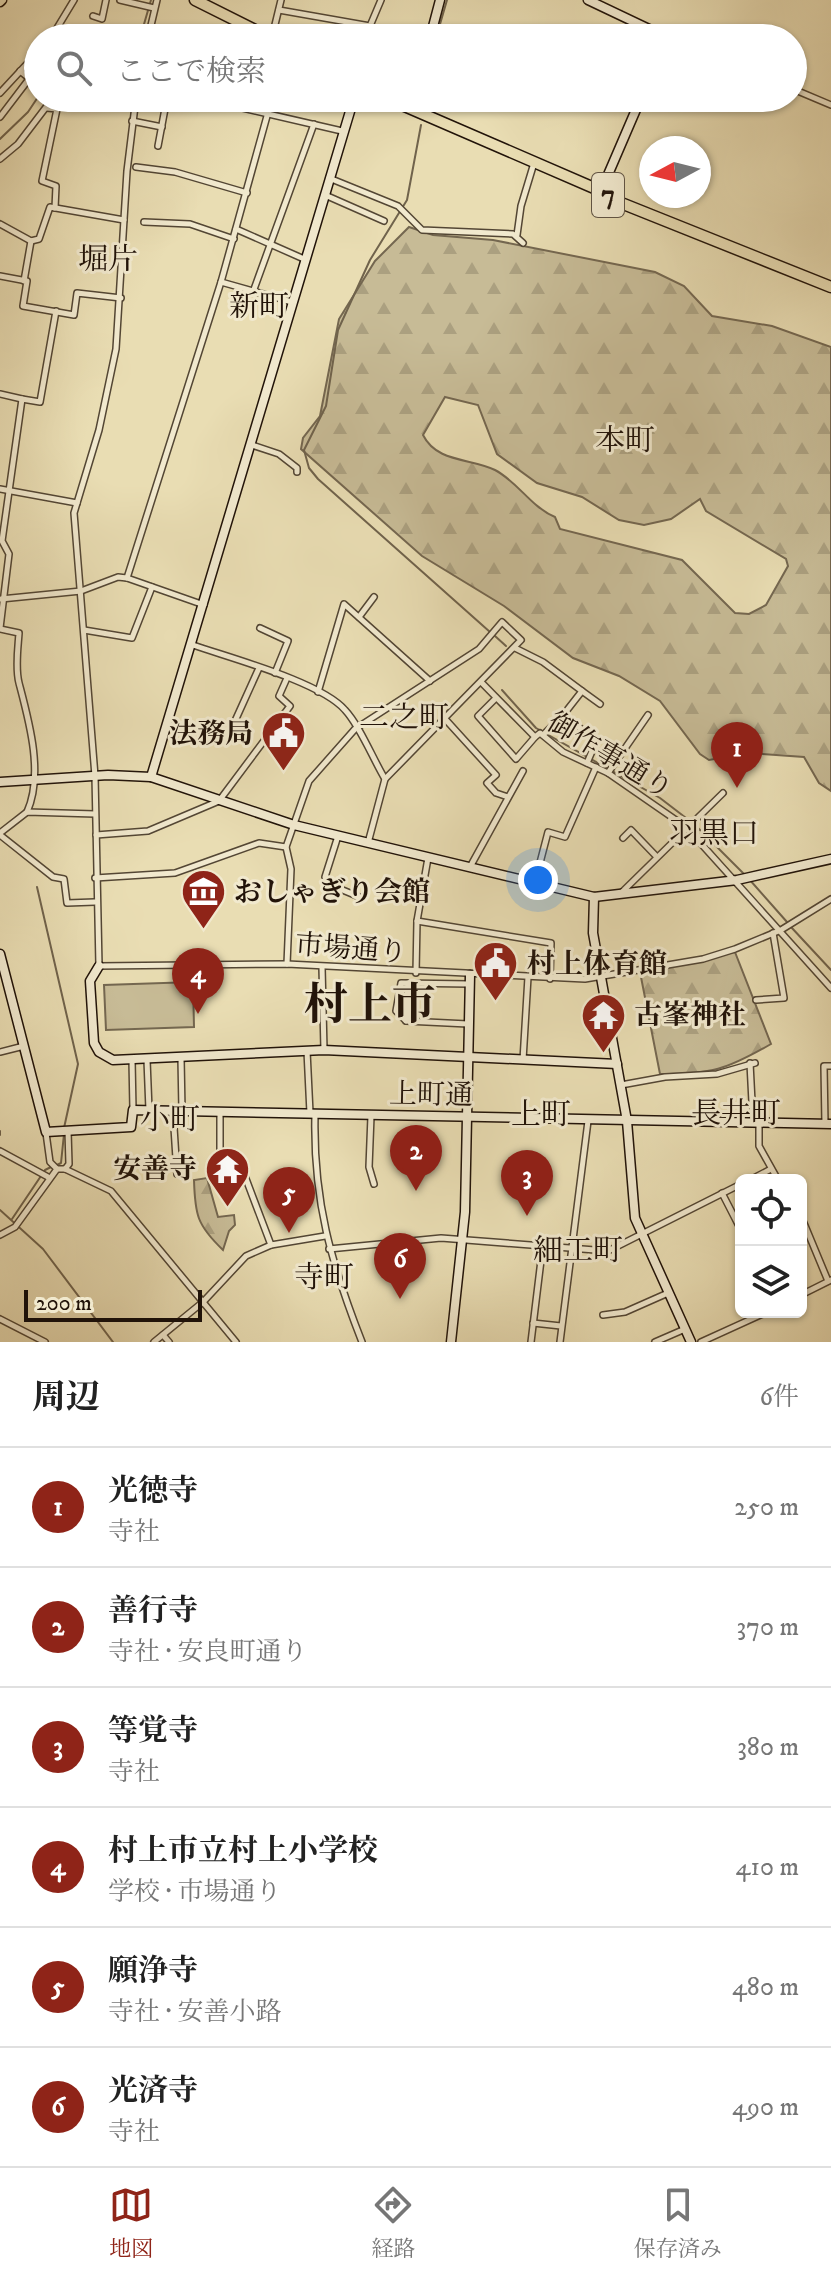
<!DOCTYPE html>
<html lang="ja">
<head>
<meta charset="utf-8">
<style>
  :root { --surface:#fff; --page:#f6f6f6; --text:#222; --muted:#767676; --line:#e0e0e0; --accent:#8f2418 }
  body { margin:0; font-family:"IM FELL DW Pica","Noto Serif JP",serif; background:var(--page); color:var(--text) }
  .controls { position:absolute; right:24px; bottom:24px; display:grid; overflow:hidden; border-radius:12px; box-shadow:0 2px 6px #0004 }
  .controls button { width:72px; height:72px; display:grid; place-items:center; padding:0; border:0; border-bottom:2px solid var(--line); background:var(--surface); color:var(--text); font:40px sans-serif }
  .compass { position:absolute; left:639px; top:136px; width:72px; height:72px; border-radius:50%; background:var(--surface); box-shadow:0 2px 6px #0004; rotate:263deg }
  .scale { position:absolute; left:24px; bottom:20px; width:178px; box-sizing:border-box; padding-left:8px; border:4px solid #211309; border-top:0; font-size:22px; line-height:28px; white-space:nowrap; color:#211309; -webkit-text-stroke:6px #f1e9ce; paint-order:stroke }
  .you { position:absolute; left:538px; top:880px; width:28px; height:28px; margin:-20px; border:6px solid #fff; border-radius:50%; background:#1a73e8; box-shadow:0 0 0 12px #1a73e833 }
  .badge { display:grid; place-items:center; width:52px; height:52px; border-radius:50%; background:var(--accent); color:#fff; font-size:26px; font-weight:700 }
  .pin { position:absolute; translate:-50% -66px; filter:drop-shadow(0 2px 4px #0008) }
  .pin::after { content:''; position:absolute; top:42px; width:28px; height:24px; background:inherit; clip-path:polygon(0 0,100% 0,50% 100%) }
  .list { margin:0; padding:0; list-style:none }
  h2 { display:flex; justify-content:space-between; align-items:center; height:104px; margin:0; padding:0 32px; font-size:34px }
  h2 small { font-size:26px; font-weight:400; color:var(--muted) }
  .list li { display:grid; grid-template-columns:52px 1fr auto; gap:24px; align-items:center; box-sizing:border-box; height:120px; padding:0 32px; border-top:2px solid var(--line) }
  .list b { display:block; font-size:30px; white-space:nowrap }
  .list p { margin:0; font-size:26px; white-space:nowrap; color:var(--muted) }
  .list em { font-size:26px; font-style:normal; color:var(--muted) }
  .icon { flex:none; width:44px; height:44px; fill:none; stroke:currentColor; stroke-width:2; stroke-linecap:round; stroke-linejoin:round }
  .map { position:relative; flex:none; width:831px; height:1342px; overflow:hidden }
  .search { position:absolute; background:var(--surface); box-shadow:0 2px 6px #0004; left:24px; right:24px; top:24px; height:88px; display:flex; align-items:center; gap:20px; box-sizing:border-box; padding:0 28px; border-radius:44px; color:var(--muted); font-size:30px }
  .sheet { height:824px; background:var(--surface) }
  nav { display:flex; justify-content:space-around; align-items:center; box-sizing:border-box; height:112px; border-top:2px solid var(--line); background:var(--surface); font-size:22px; color:var(--muted) }
  nav a { display:grid; justify-items:center; gap:4px }
  nav .on { color:var(--accent) }
  .map>svg:first-child { display:block }
  .grass { fill:#c7bb96; stroke:#746750; stroke-width:2 }
  .forest { fill:url(#forest-firs); stroke:#746750; stroke-width:2; fill-rule:evenodd }
  .lines { fill:none; stroke-linecap:round; stroke-linejoin:round }
  .stream { stroke:#70634c; stroke-width:2 }
  .street-casing { stroke:#534634; stroke-width:8 }
  .secondary-casing { stroke:#211309; stroke-width:11 }
  .primary-casing { stroke:#211309; stroke-width:11 }
  .highway-casing { stroke:#211309; stroke-width:13 }
  .street { stroke:#f1e9ce; stroke-width:5 }
  .secondary { stroke:#f1e9ce; stroke-width:8 }
  .primary { stroke:#e9ddb3; stroke-width:8 }
  .highway { stroke:#e9ddb3; stroke-width:10 }
  .labels { text-anchor:middle; dominant-baseline:central; stroke-width:6; stroke-linejoin:round; paint-order:stroke }
  .shield { fill:#f1e9ce; stroke:#5f5344; stroke-width:2 }
  .shield-label { font-size:26px; font-weight:bold; fill:#211309 }
  .poi-label { font-size:28px; font-weight:bold; fill:#211309; stroke:#f1e9ce; text-anchor:start }
  .street-label { font-size:28px; fill:#211309; stroke:#f1e9ce }
  .neighbourhood-label { font-size:30px; fill:#211309; stroke:#f1e9ce }
  .town-label { font-size:44px; font-weight:bold; fill:#211309; stroke:#f1e9ce }
</style>
</head>
<body>
<div class="map">
<svg width="831" height="1342" viewBox="0 0 831 1342">
  <defs>
    <pattern id="forest-firs" width="22" height="20" patternUnits="userSpaceOnUse" patternTransform="scale(2)"><rect width="22" height="20" fill="#c7bb96"/><path d="M5 1l3.5 6h-7zM16 11l3.5 6h-7z" fill="#aba080"/></pattern>
  </defs>
  <rect width="100%" height="100%" fill="#e9ddb3"/>
  <filter id="stains"><feTurbulence type="fractalNoise" baseFrequency=".0025" numOctaves="4"/><feColorMatrix values="0 0 0 0 .2 0 0 0 0 .09 0 0 0 0 .02 0 0 0 .5 -.17"/></filter>
  <radialGradient id="worn" r=".72"><stop offset=".6" stop-color="#630" stop-opacity="0"/><stop offset="1" stop-color="#630" stop-opacity=".3"/></radialGradient>
  <polygon class="grass" points="193,982 194,1027 106,1030 104,985"/>
  <g class="forest">
    <path d="M409,227L433,235L493,240L655,272L684,286L712,316L772,326L831,347V791L819,783L804,757L749,753L709,760L700,754L660,701L619,676L573,658L504,606L422,556L301,449L303,438L320,416L339,319L375,261ZM445,397L478,405L497,454L537,483L582,497L619,520L644,525L671,519L700,499L706,511L786,559L788,566L766,605L749,614L735,613L682,560L560,529L555,517C531,507 518,482 495,470C471,458 437,463 423,435Z"/>
    <path d="M733,947L771,1044C726,1070 712,1074 660,1074L640,972L689,963Z"/>
    <path d="M207,1178L218,1217L234,1215L235,1225L229,1231L223,1250C197,1225 195,1215 194,1180Z"/>
  </g>
  <g class="lines">
    <g class="stream">
      <polyline points="73,38 77,29 134,38"/>
      <polyline points="140,38 151,0"/>
      <polyline points="436,38 447,0"/>
      <polyline points="425,103 426,98"/>
      <polyline points="421,125 407,200 370,260 338,330 326,406 304,450 309,468 318,479 490,632"/>
      <polyline points="0,139 28,112 38,97"/>
      <polyline points="495,636 506,646"/>
      <polyline points="502,690 536,728 660,798 690,821"/>
      <polyline points="695,825 744,874"/>
      <polyline points="749,879 787,922"/>
      <polyline points="37,887 78,1064 64,1128"/>
      <polyline points="791,927 831,970"/>
      <polyline points="0,1131 0,1135"/>
      <polyline points="57,1165 61,1163 64,1134"/>
      <polyline points="0,1210 43,1249 113,1342"/>
      <polyline points="12,1219 45,1170 51,1167"/>
    </g>
    <defs>
      <g id="street">
        <polyline points="120,0 154,8"/>
        <polyline points="279,10 370,26 381,0"/>
        <polyline points="93,16 102,19 106,0"/>
        <polyline points="272,37 281,0"/>
        <polyline points="51,38 74,0"/>
        <polyline points="148,38 157,0"/>
        <polyline points="20,71 38,85"/>
        <polyline points="793,89 831,105"/>
        <polyline points="0,93 38,52"/>
        <polyline points="136,98 127,171 116,349 99,430 74,513 95,776 99,966 287,964 585,979 703,959 735,949 781,930 831,899"/>
        <polyline points="199,98 342,131"/>
        <polyline points="47,108 57,109 42,181 56,186 55,208"/>
        <polyline points="0,117 29,79"/>
        <polyline points="132,121 162,127"/>
        <polyline points="158,146 167,98"/>
        <polyline points="0,159 18,144 53,98"/>
        <polyline points="136,167 175,172 247,193"/>
        <polyline points="329,178 398,206 422,230 513,234 523,243"/>
        <polyline points="325,195 384,221"/>
        <polyline points="144,222 190,224 234,239"/>
        <polyline points="0,224 31,241 39,239 50,207 124,220"/>
        <polyline points="236,229 304,259"/>
        <polyline points="517,235 521,206 534,163"/>
        <polyline points="0,276 27,281 23,306 74,315 77,293 121,298"/>
        <polyline points="24,281 31,241"/>
        <polyline points="221,282 292,302"/>
        <polyline points="253,292 314,124"/>
        <polyline points="0,394 22,399 2,541 9,554 0,628"/>
        <polyline points="22,399 40,402 56,311"/>
        <polyline points="252,445 279,454 297,468 297,472"/>
        <polyline points="0,489 77,503"/>
        <polyline points="127,578 221,282 272,98"/>
        <polyline points="1,599 81,591 118,577 127,578 204,605"/>
        <polyline points="359,617 374,597"/>
        <polyline points="260,628 288,641 275,673"/>
        <path d="M0,629L19,633C18,648 15,668 19,683C29,721 44,774 27,812"/>
        <polyline points="84,630 132,638 152,587"/>
        <path d="M193,645C230,658 321,682 345,710C360,726 373,759 385,779"/>
        <polyline points="515,648 543,662 582,691 564,714 596,742 587,763"/>
        <polyline points="482,683 535,737 540,733 563,752 608,773 686,827 831,988"/>
        <polyline points="582,691 600,704"/>
        <polyline points="318,692 344,604 430,681"/>
        <polyline points="496,698 478,716 516,759 535,737"/>
        <polyline points="446,720 496,775 487,783 496,793 508,797"/>
        <polyline points="246,726 235,721 259,668"/>
        <polyline points="543,735 564,714"/>
        <polyline points="608,773 648,715"/>
        <polyline points="0,833 27,812 95,814"/>
        <polyline points="0,835 53,877 64,879 67,903 95,902"/>
        <polyline points="96,835 148,831 219,801 290,706 279,696 287,678"/>
        <polyline points="338,836 325,877 328,884 362,898"/>
        <polyline points="623,838 631,830 656,856"/>
        <polyline points="470,867 523,771"/>
        <polyline points="95,878 175,873 259,843 286,847"/>
        <polyline points="535,882 548,832 565,837 596,767"/>
        <polyline points="620,894 723,793"/>
        <polyline points="417,921 551,943 550,979"/>
        <polyline points="287,964 291,869 286,847 309,781 355,729 479,649 502,622 521,640 385,779 368,843"/>
        <polyline points="322,967 324,1050"/>
        <polyline points="416,973 417,921 428,858"/>
        <polyline points="756,1000 784,998 773,933"/>
        <polyline points="406,1021 408,983"/>
        <polyline points="468,1024 406,1021 396,1011 401,983 469,984"/>
        <polyline points="307,1051 310,1113"/>
        <polyline points="0,1052 24,1046"/>
        <polyline points="181,1058 182,1111"/>
        <polyline points="132,1060 133,1110"/>
        <polyline points="147,1060 149,1110"/>
        <polyline points="523,1060 528,977"/>
        <polyline points="750,1063 753,1122"/>
        <polyline points="621,1085 665,1077 717,1074 755,1063"/>
        <polyline points="173,1112 177,1174"/>
        <polyline points="220,1112 220,1174 243,1171 271,1245 325,1236"/>
        <path d="M315,1115C313,1200 331,1263 362,1342"/>
        <polyline points="371,1116 369,1167 374,1184"/>
        <polyline points="759,1123 759,1146 778,1180"/>
        <polyline points="825,1124 824,1066 831,1066"/>
        <polyline points="46,1133 50,1162 57,1169 65,1169 111,1191 236,1342"/>
        <polyline points="0,1151 48,1177"/>
        <polyline points="65,1169 69,1164 68,1131"/>
        <polyline points="750,1180 771,1169"/>
        <polyline points="722,1193 741,1230"/>
        <polyline points="801,1216 828,1281"/>
        <polyline points="0,1235 15,1227 57,1169"/>
        <polyline points="329,1249 441,1238 608,1251 741,1184"/>
        <polyline points="801,1295 831,1280"/>
        <polyline points="603,1315 625,1312 668,1293"/>
        <polyline points="0,1319 45,1342"/>
        <polyline points="533,1323 561,1326"/>
        <polyline points="163,1335 169,1342"/>
        <polyline points="154,1342 203,1302 246,1256 271,1245"/>
        <polyline points="531,1342 543,1244"/>
        <polyline points="560,1342 588,1121"/>
        <polyline points="655,1342 685,1329"/>
        <polyline points="701,1342 767,1312"/>
      </g>
      <g id="secondary">
        <polyline points="588,0 668,38"/>
        <polyline points="430,38 440,0"/>
        <polyline points="601,191 641,98"/>
        <polyline points="151,777 354,98"/>
        <polyline points="0,782 108,775 151,777 294,825 594,897 737,880 831,859"/>
        <polyline points="594,897 593,933 627,1121 635,1218 691,1342"/>
        <polyline points="0,954 46,1132 131,1127 133,1110 831,1124"/>
        <polyline points="99,966 90,981 94,1043 99,1052 113,1060 324,1050 617,1064"/>
        <polyline points="451,1342 465,1212 470,975"/>
      </g>
      <polyline id="primary" points="0,2 2,0"/>
      <g id="highway">
        <polyline points="195,0 271,38"/>
        <polyline points="386,98 601,191 621,203 831,287"/>
      </g>
    </defs>
    <use href="#street" class="street-casing"/>
    <use href="#secondary" class="secondary-casing"/>
    <use href="#primary" class="primary-casing"/>
    <use href="#highway" class="highway-casing"/>
    <use href="#street" class="street"/>
    <use href="#secondary" class="secondary"/>
    <use href="#primary" class="primary"/>
    <use href="#highway" class="highway"/>
  </g>
  <defs>
    <symbol id="civic-pin" viewBox="-11 -11 22 30"><path d="M0 17L-7.5 6A9.5 9.5 0 1 1 7.5 6Z" fill="#8f2418" stroke="#f1e9ce"/><path d="M-.6-6.5H3V-4.5H.6V-3L4-1V1h2V6H-6V1h2V-1L-.6-3ZM-1.2 2.5V6h2.4V2.5Z" fill="#fff"/></symbol>
    <symbol id="museum-pin" viewBox="-11 -11 22 30"><path d="M0 17L-7.5 6A9.5 9.5 0 1 1 7.5 6Z" fill="#8f2418" stroke="#f1e9ce"/><path d="M0-6L6-3V-2H-6V-3ZM-5-1h2V3h-2ZM-1-1h2V3h-2ZM3-1h2V3H3ZM-6 4H6V6H-6Z" fill="#fff"/></symbol>
    <symbol id="temple-pin" viewBox="-11 -11 22 30"><path d="M0 17L-7.5 6A9.5 9.5 0 1 1 7.5 6Z" fill="#8f2418" stroke="#f1e9ce"/><path d="M0-6L5-2H3V0L6.5 2.5H4V6H1.5V3h-3V6H-4V2.5H-6.5L-3 0V-2H-5Z" fill="#fff"/></symbol>
  </defs>
  <g fill-rule="evenodd">
    <use href="#civic-pin" x="258" y="708" width="51" height="69"/>
    <use href="#museum-pin" x="178" y="866" width="51" height="69"/>
    <use href="#civic-pin" x="470" y="938" width="51" height="69"/>
    <use href="#temple-pin" x="578" y="990" width="51" height="69"/>
    <use href="#temple-pin" x="202" y="1144" width="51" height="69"/>
  </g>
  <g class="labels">
    <rect class="shield" x="592" y="173" width="32" height="44" rx="6"/>
    <g class="shield-label">
      <text x="608" y="195">7</text>
    </g>
    <g class="poi-label">
      <text x="253" y="734" text-anchor="end">法務局</text>
      <text x="234" y="892">おしゃぎり会館</text>
      <text x="527" y="964">村上体育館</text>
      <text x="634" y="1015">古峯神社</text>
      <text x="197" y="1169" text-anchor="end">安善寺</text>
    </g>
    <g class="street-label">
      <text transform="translate(610 756) rotate(31)">御作事通り</text>
      <text transform="translate(351 949) rotate(4)">市場通り</text>
      <text transform="translate(431 1095) rotate(1)">上町通</text>
    </g>
    <g class="neighbourhood-label">
      <text x="108" y="260">堀片</text>
      <text x="259" y="307">新町</text>
      <text x="625" y="441">本町</text>
      <text x="404" y="718">二之町</text>
      <text x="714" y="834">羽黒口</text>
      <text x="736" y="1114">長井町</text>
      <text x="541" y="1115">上町</text>
      <text x="170" y="1120">小町</text>
      <text x="578" y="1251">細工町</text>
      <text x="324" y="1278">寺町</text>
    </g>
    <g class="town-label">
      <text x="370" y="1006">村上市</text>
    </g>
  </g>
  <rect width="100%" height="100%" filter="url(#stains)"/>
  <rect width="100%" height="100%" fill="url(#worn)"/>
</svg>
<div class="controls">
<button><svg class="icon" aria-label="locate" viewBox="0 0 24 24"><circle cx="12" cy="12" r="6"/><path d="M12 2v4M12 18v4M2 12h4M18 12h4"/></svg></button>
<button><svg class="icon" aria-label="layers" viewBox="0 0 24 24"><path d="M12 4l9 5-9 5-9-5zM3 14l9 5 9-5"/></svg></button>
</div>
<svg class="compass" viewBox="-18 -18 36 36"><path d="M0-13l5 13h-10z" fill="#e53935"/><path d="M0 13l5-13h-10z" fill="#767676"/></svg>
<div class="scale">200 m</div>
<div class="you"></div>
<div class="pin badge" style="left:737px;top:788px">1</div>
<div class="pin badge" style="left:416px;top:1191px">2</div>
<div class="pin badge" style="left:527px;top:1216px">3</div>
<div class="pin badge" style="left:198px;top:1014px">4</div>
<div class="pin badge" style="left:289px;top:1233px">5</div>
<div class="pin badge" style="left:400px;top:1299px">6</div>
<div class="search"><svg class="icon" aria-label="search" viewBox="0 0 24 24"><circle cx="10" cy="10" r="6"/><path d="M15 15l6 6"/></svg>ここで検索</div>
</div>
<section class="sheet">
<h2>周辺<small>6件</small></h2>
<ul class="list">
<li><span class="badge">1</span><div><b>光徳寺</b><p>寺社</p></div><em>250 m</em></li>
<li><span class="badge">2</span><div><b>善行寺</b><p>寺社 · 安良町通り</p></div><em>370 m</em></li>
<li><span class="badge">3</span><div><b>等覚寺</b><p>寺社</p></div><em>380 m</em></li>
<li><span class="badge">4</span><div><b>村上市立村上小学校</b><p>学校 · 市場通り</p></div><em>410 m</em></li>
<li><span class="badge">5</span><div><b>願浄寺</b><p>寺社 · 安善小路</p></div><em>480 m</em></li>
<li><span class="badge">6</span><div><b>光済寺</b><p>寺社</p></div><em>490 m</em></li>
</ul>
</section>
<nav>
<a class="on"><svg class="icon" aria-label="map" viewBox="0 0 24 24"><path d="M3 6l6-2 6 2 6-2v14l-6 2-6-2-6 2zM9 4v14M15 6v14"/></svg>地図</a>
<a><svg class="icon" aria-label="directions" viewBox="0 0 24 24"><path d="M12 3l9 9-9 9-9-9zM9 14v-3h6M13 9l2 2-2 2"/></svg>経路</a>
<a><svg class="icon" aria-label="saved" viewBox="0 0 24 24"><path d="M7 4h10v16l-5-4-5 4z"/></svg>保存済み</a>
</nav>
</body>
</html>
